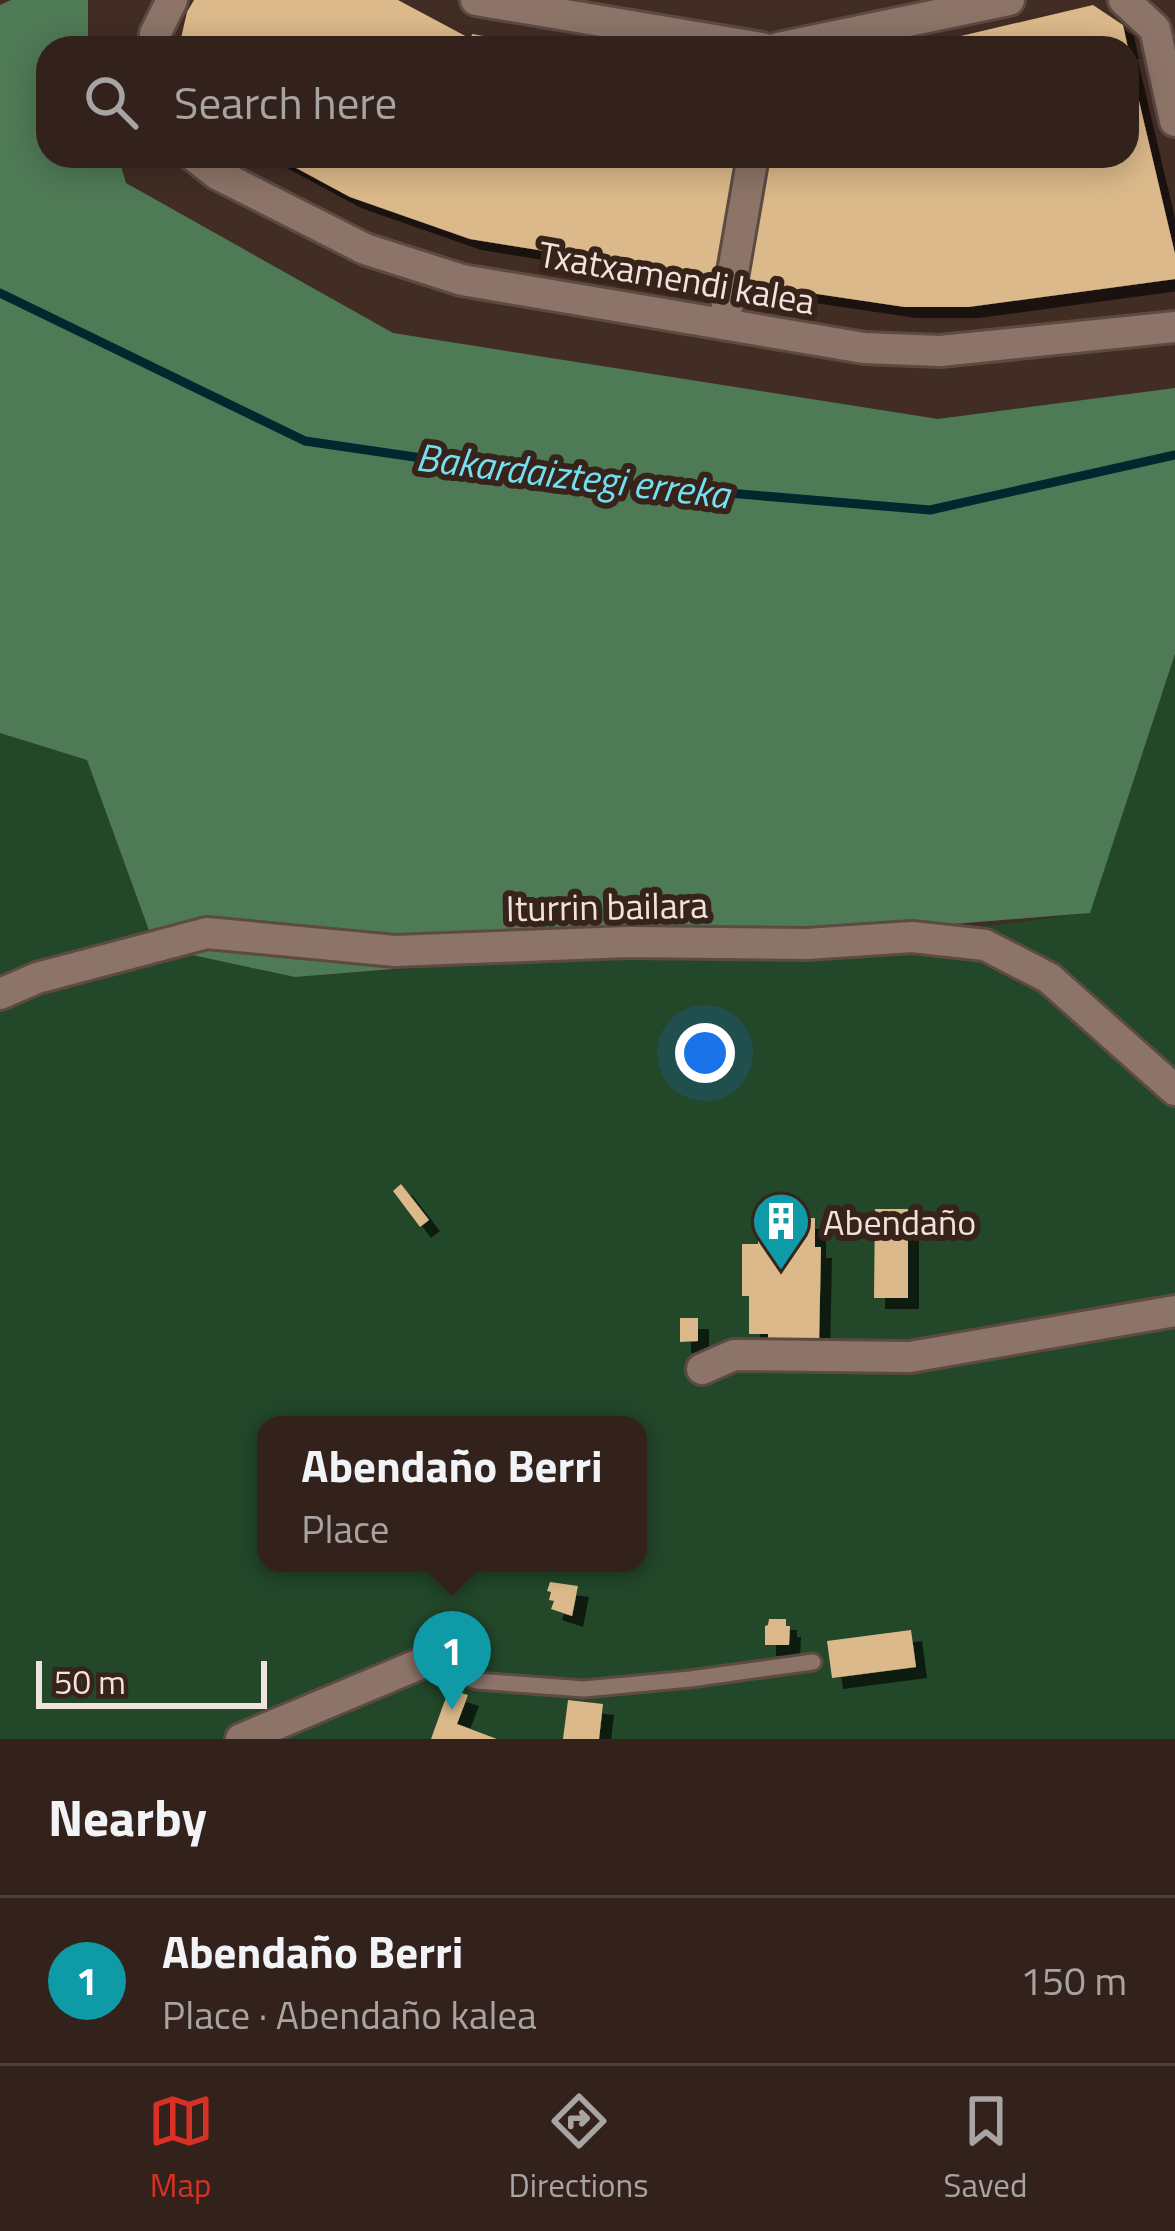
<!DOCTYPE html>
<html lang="en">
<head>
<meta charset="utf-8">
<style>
  :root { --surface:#32221b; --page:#3a2a24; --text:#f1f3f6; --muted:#a8a4a3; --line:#4d3f3a; --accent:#d93025 }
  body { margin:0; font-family:"Titillium Web",sans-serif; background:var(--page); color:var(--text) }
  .scale { position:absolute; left:36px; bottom:30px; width:231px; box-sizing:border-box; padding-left:12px; border:6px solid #f0e2dc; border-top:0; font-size:33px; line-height:42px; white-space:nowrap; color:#f0e2dc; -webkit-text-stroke:9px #38231a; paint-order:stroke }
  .you { position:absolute; left:705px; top:1053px; width:42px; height:42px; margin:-30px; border:9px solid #fff; border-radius:50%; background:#1a73e8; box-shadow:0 0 0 18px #1a73e833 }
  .badge { display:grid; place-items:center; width:78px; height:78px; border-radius:50%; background:var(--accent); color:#fff; font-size:39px; font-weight:700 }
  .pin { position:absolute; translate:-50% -99px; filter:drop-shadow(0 3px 6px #0008) }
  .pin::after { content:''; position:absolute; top:63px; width:42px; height:36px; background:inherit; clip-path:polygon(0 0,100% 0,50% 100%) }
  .popup { position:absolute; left:257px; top:1416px; width:390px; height:156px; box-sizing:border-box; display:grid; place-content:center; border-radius:24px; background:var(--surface); filter:drop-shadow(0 3px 9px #0005); font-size:39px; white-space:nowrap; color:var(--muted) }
  .popup b { font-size:45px; color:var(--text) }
  .popup::after { content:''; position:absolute; left:50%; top:100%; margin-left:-24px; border:24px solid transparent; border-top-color:var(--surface) }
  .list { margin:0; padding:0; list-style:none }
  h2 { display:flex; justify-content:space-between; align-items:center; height:156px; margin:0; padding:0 48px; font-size:51px }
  h2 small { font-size:39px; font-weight:400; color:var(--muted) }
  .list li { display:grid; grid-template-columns:78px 1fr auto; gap:36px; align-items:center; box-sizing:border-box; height:168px; padding:0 48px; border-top:3px solid var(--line) }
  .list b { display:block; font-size:45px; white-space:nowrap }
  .list p { margin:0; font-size:39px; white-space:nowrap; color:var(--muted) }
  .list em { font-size:39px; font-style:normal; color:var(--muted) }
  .icon { flex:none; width:66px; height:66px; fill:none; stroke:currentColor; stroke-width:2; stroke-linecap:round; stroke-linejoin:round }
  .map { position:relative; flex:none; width:1175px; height:1739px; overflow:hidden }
  .search { position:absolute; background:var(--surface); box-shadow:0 6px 30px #0003; left:36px; right:36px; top:36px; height:132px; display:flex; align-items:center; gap:30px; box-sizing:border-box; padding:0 42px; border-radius:36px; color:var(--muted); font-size:45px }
  .sheet { height:324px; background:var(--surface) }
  nav { display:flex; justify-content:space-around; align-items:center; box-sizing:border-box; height:168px; border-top:3px solid var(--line); background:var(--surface); font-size:33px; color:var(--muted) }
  nav a { display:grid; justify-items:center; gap:6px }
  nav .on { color:var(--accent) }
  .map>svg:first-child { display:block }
  .green { fill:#224729; fill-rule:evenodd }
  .forest { fill:#4f7a56 }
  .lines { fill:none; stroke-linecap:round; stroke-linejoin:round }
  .stream { stroke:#00282e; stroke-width:9 }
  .building { fill:#dbb98a; filter:url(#shadow) }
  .service-casing { stroke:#5c4a43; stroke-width:21 }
  .minor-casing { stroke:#5c4a43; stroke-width:36 }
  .service { stroke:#8d7469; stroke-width:15 }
  .minor { stroke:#8d7469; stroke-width:30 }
  .labels { text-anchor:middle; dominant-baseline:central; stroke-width:12; stroke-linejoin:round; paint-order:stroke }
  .street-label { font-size:36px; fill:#f0e2dc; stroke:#38231a }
  .poi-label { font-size:36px; fill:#f0e2dc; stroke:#38231a; text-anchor:start }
  .water-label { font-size:39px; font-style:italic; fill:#73dff2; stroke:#38231a }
</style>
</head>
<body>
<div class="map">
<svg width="1175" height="1739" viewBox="0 0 1175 1739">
  <defs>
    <filter id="shadow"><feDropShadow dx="11" dy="11" stdDeviation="0" flood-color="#0009"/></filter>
  </defs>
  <rect width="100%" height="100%" fill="#422d24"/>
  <path class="green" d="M1175,654V1739H0V733L87,760L155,947L295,977L959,930L1089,913ZM266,1425H638V1563H266Z"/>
  <polygon class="forest" points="11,0 88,0 88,48 48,48 48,156 118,156 126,183 393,333 938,419 1175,388 1175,654 1090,913 295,977 155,947 87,760 0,733 0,5"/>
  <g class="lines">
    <polyline class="stream" points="0,293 305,441 573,480 930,510 1175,455"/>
  </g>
  <g class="building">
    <polygon points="194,0 398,0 471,39 472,34 543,46 543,48 182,48 181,38 187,12"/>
    <polygon points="1093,5 1123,25 1128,48 910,48"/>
    <polygon points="1127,50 1175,254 1175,279 968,307 905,307 744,283 765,156 1127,156"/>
    <polygon points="274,156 744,156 720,279 470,239 350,197"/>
    <polygon points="401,1184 429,1220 420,1227 393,1191"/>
    <polygon points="875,1209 908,1209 908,1298 874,1298"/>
    <polygon points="758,1218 815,1218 815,1247 821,1247 819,1345 768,1345 768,1334 749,1334 749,1296 742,1296 742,1244 758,1244"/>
    <polygon points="680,1318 698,1318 698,1341 680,1342"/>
    <polygon points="550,1582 578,1586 572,1616 551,1609 554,1601 549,1600 551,1592 547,1591"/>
    <polygon points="769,1619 786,1619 786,1626 790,1626 789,1645 765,1645 765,1626 768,1625"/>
    <polygon points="911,1630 916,1667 832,1678 827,1641"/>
    <polygon points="449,1689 468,1695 457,1724 497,1739 431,1739"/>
    <polygon points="568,1700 603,1704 599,1739 563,1739"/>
  </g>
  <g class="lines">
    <defs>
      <polyline id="service" points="427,1661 476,1681 584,1689 690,1679 813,1662"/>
      <g id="minor">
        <polyline points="476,0 762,48"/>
        <polyline points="1124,0 1155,29 1175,121"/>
        <polyline points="154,48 155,34 172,0"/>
        <polyline points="778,48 1009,0"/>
        <polyline points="194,156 217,174 365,249 462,280 864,348 940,351 1175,327"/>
        <polyline points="724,324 753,156"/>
        <polyline points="0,994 37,978 207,933 395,951 627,942 807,944 912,937 985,945 1049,978 1175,1090"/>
        <polyline points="702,1369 734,1355 910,1357 1175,1311"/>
        <polyline points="241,1739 427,1661"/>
      </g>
    </defs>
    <use href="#service" class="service-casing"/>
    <use href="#minor" class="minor-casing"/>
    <use href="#service" class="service"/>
    <use href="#minor" class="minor"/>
  </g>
  <defs>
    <symbol id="building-pin" viewBox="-11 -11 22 30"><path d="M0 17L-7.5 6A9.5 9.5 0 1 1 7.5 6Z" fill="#0f9aa8" stroke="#38231a"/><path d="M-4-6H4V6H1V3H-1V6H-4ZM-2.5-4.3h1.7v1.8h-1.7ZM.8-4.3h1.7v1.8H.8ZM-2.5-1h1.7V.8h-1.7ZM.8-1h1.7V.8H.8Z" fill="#fff"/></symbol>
  </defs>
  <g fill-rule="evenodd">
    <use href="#building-pin" x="748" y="1188" width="66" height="90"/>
  </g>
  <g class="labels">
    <g class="street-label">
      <text transform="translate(677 277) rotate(10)">Txatxamendi kalea</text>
      <text transform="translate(607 906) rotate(-1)">Iturrin bailara</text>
    </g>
    <g class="poi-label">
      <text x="823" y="1221">Abendaño</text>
    </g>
    <g class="water-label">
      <text transform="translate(573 475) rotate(7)">Bakardaiztegi erreka</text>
    </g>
  </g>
</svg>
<div class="scale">50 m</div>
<div class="you"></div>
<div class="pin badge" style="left:452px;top:1710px;background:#0f9aa8">1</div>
<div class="popup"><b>Abendaño Berri</b>Place</div>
<div class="search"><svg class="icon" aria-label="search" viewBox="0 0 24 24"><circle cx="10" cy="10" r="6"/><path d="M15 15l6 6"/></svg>Search here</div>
</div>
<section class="sheet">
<h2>Nearby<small></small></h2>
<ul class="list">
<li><span class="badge" style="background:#0f9aa8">1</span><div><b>Abendaño Berri</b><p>Place · Abendaño kalea</p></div><em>150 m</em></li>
</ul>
</section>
<nav>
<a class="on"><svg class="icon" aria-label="map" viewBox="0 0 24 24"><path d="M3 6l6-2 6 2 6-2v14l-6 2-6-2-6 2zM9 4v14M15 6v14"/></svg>Map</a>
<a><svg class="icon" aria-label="directions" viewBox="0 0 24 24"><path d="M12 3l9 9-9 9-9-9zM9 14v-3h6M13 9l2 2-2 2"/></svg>Directions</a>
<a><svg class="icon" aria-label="saved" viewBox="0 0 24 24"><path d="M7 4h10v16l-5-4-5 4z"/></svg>Saved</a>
</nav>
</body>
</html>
